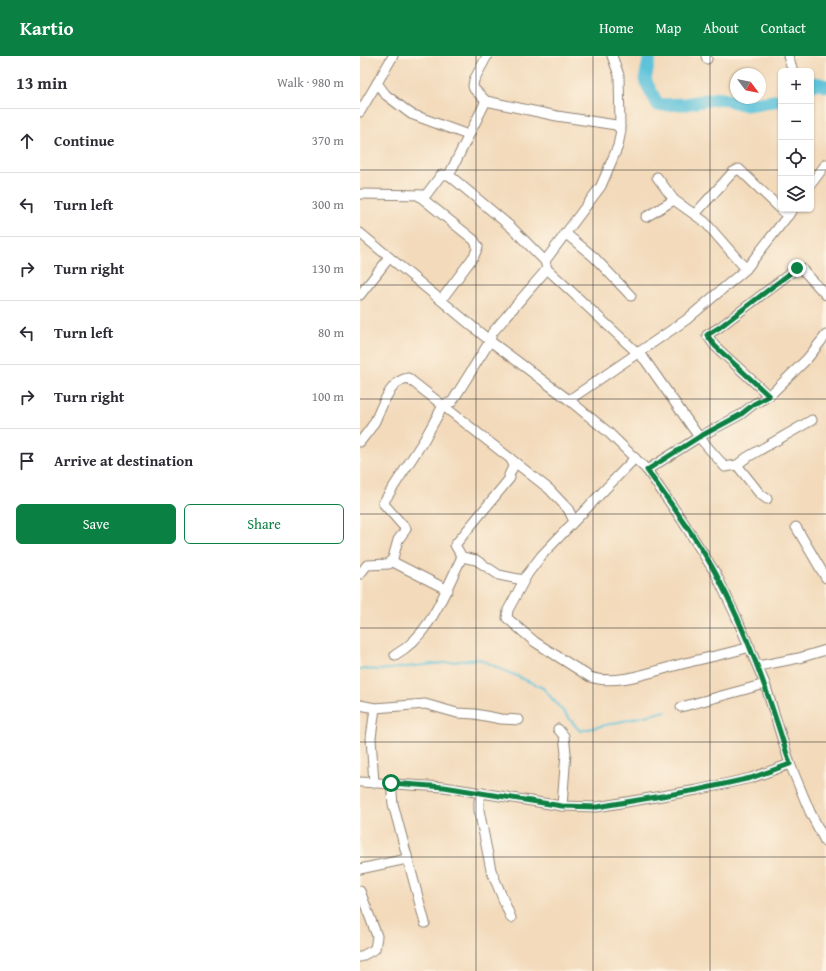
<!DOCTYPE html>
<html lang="en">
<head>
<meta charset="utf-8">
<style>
  :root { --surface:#fff; --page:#f2f2f3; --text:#2b2b33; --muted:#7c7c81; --line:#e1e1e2; --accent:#0b8043 }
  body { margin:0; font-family:"Gentium Book Plus",serif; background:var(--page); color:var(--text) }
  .controls { position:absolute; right:12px; top:12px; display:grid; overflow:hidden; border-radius:6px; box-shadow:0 1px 3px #0004 }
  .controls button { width:36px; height:36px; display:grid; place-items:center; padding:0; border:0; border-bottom:1px solid var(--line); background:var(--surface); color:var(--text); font:20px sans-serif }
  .compass { position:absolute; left:370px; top:12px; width:36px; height:36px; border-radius:50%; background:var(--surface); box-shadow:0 1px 3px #0004; rotate:122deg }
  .stop { position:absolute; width:12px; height:12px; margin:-9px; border:3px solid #0b8043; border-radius:50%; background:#fff }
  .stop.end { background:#0b8043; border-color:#fff; box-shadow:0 1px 4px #0008 }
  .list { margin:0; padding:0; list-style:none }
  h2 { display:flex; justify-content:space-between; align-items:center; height:52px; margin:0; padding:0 16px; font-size:17px }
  h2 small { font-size:13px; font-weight:400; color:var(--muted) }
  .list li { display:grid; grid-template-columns:26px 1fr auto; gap:12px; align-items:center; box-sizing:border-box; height:64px; padding:0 16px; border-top:1px solid var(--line) }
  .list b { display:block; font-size:15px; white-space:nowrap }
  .list em { font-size:13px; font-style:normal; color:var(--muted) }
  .actions { display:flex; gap:8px; padding:12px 16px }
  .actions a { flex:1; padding:9px 0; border:1px solid var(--accent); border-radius:6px; text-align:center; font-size:14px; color:var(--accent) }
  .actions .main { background:var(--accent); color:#fff }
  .icon { flex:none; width:22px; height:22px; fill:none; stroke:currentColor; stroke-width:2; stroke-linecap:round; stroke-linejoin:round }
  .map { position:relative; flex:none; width:466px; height:915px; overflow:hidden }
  header { display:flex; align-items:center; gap:24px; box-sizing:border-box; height:56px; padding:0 20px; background:var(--accent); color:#fff }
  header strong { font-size:19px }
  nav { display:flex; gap:22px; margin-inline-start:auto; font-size:14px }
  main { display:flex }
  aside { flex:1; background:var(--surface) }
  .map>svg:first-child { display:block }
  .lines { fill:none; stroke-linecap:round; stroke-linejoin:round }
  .stream { stroke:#5dc2da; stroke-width:2 }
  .river { stroke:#5dc2da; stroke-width:13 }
  .minor-casing { stroke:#8f8273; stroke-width:11 }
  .minor { stroke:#fff; stroke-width:9 }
  .route { stroke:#0b8043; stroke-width:5 }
  .grid { fill:none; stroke:#2b2b2b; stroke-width:1; stroke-opacity:0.55 }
</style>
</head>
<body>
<header>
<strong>Kartio</strong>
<nav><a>Home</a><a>Map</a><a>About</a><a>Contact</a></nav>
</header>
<main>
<aside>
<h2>13 min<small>Walk · 980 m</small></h2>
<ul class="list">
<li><svg class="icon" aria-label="ahead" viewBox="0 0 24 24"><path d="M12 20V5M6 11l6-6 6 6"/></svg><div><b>Continue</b></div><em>370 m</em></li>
<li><svg class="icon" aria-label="left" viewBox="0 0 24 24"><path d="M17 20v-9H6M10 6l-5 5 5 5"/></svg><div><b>Turn left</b></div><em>300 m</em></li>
<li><svg class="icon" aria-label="right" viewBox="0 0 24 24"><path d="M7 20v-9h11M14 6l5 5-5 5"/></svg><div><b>Turn right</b></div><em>130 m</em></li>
<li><svg class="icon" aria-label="left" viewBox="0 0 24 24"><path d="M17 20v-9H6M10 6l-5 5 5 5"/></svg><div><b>Turn left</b></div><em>80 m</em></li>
<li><svg class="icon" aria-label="right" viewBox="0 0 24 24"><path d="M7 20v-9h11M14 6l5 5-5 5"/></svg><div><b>Turn right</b></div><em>100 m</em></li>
<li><svg class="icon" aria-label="arrive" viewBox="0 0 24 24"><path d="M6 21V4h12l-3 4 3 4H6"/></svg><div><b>Arrive at destination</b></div></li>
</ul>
<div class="actions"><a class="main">Save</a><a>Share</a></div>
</aside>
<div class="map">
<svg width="466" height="915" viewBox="0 0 466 915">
  <rect width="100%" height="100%" fill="#fcf5e5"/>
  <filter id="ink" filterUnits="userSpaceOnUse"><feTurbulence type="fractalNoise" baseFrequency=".025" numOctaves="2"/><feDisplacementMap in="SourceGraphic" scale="8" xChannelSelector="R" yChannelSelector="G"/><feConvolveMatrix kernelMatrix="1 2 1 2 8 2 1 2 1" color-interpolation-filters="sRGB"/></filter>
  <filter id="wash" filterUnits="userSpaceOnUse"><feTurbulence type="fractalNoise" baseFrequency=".012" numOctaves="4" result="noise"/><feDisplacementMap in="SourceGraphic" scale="16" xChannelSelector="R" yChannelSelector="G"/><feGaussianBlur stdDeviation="0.9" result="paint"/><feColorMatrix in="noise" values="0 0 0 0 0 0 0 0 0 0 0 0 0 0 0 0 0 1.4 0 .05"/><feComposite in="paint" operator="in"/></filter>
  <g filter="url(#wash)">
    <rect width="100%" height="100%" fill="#f3dabb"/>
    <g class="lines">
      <polyline class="stream" points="0,613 20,614 119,603 183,632 220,675 306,655"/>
      <g class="river">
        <polyline points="290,0 285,24 298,49 325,48 359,42 386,49 421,44"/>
        <polyline points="451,30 456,27 466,30"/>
      </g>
    </g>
  </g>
  <g filter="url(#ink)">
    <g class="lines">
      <defs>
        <g id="minor">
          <polyline points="127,0 114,24 113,30 114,33 126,45 197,60 256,69 261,74 258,90 241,130 185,205"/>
          <polyline points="252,0 259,19 260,71"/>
          <polyline points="346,0 347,3"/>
          <polyline points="428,0 433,15"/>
          <polyline points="17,27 26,39 51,58 108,79"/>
          <polyline points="0,56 33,0"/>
          <polyline points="297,121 314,144 345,166 386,213"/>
          <polyline points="451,128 466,108"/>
          <polyline points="0,138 66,139 81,119 89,119"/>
          <polyline points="58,139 114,184 118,191 114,200 82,243"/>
          <polyline points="335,158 373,116 379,113 428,160"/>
          <polyline points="286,161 314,144"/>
          <polyline points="0,177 130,285 209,344 248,376 287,414 322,464 356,518 376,560 405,628 430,708 450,756 466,787"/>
          <polyline points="205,177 234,201 271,240"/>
          <polyline points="187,213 285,304 339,381 365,411 377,409 386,402 452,364"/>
          <polyline points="0,239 29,202"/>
          <polyline points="409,340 355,290 347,279 360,271 437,212 442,213 466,239"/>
          <polyline points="209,344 326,264 386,213 433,153"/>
          <path d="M0,386C5,379 11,373 15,365C22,351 30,324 48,322L189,433L208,453L214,465"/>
          <polyline points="377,409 400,438 407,443"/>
          <polyline points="287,414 339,381 380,359 394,348 409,340 447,303 466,279"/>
          <polyline points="436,471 466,522"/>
          <polyline points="102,501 95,489 150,422 149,419 154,409 150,402"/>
          <polyline points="31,505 88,534"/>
          <polyline points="0,518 7,509 29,508 33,502 38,484 46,473 23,447 64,384 84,348 92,346 130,285 132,277 187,213 185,205 151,171 89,119 126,45"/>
          <path d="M167,519L148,554L147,562L175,586L230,621C259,631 300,612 330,606C350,601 370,597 390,591"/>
          <path d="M35,599C71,579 84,536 102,501L116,504L139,519L163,524L182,499L275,402"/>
          <polyline points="398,610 439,602 466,594"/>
          <polyline points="0,649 15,652 65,648 97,657 115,658 141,663 159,664"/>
          <polyline points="321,651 405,628"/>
          <polyline points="198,673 204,680 206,697 202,750"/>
          <polyline points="0,726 84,731 202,750 237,751 337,734 391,722 430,708"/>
          <polyline points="14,727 11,682 15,652"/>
          <polyline points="31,727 33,748 65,867"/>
          <polyline points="122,737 119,745 119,754 131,814 151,862"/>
          <polyline points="0,813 47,803"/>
          <polyline points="0,835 17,880 15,893 0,901"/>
        </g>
      </defs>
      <use href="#minor" class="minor-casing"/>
      <use href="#minor" class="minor"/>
    </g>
  </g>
  <g class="lines" filter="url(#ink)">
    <path class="route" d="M31,727L84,731L202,750L237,751L337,734L391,722L430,708C410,642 388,578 356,518C336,481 311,448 287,414L339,381L380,359L394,348L409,340L355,290L347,279L360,271L437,212"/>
  </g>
  <path class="grid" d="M116,0V915M233,0V915M350,0V915M0,114H421M451,114H466M0,229H466M0,343H466M0,458H466M0,572H466M0,686H466M0,801H466"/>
</svg>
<div class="controls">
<button>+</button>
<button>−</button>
<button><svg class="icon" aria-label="locate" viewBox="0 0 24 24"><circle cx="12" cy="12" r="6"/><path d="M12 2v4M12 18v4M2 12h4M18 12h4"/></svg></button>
<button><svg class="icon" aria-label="layers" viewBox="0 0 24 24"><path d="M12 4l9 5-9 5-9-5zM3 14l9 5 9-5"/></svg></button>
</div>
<svg class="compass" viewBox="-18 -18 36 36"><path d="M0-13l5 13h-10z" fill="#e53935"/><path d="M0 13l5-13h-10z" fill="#7c7c81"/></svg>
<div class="stop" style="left:31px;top:727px"></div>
<div class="stop end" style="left:437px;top:212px"></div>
</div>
</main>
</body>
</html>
